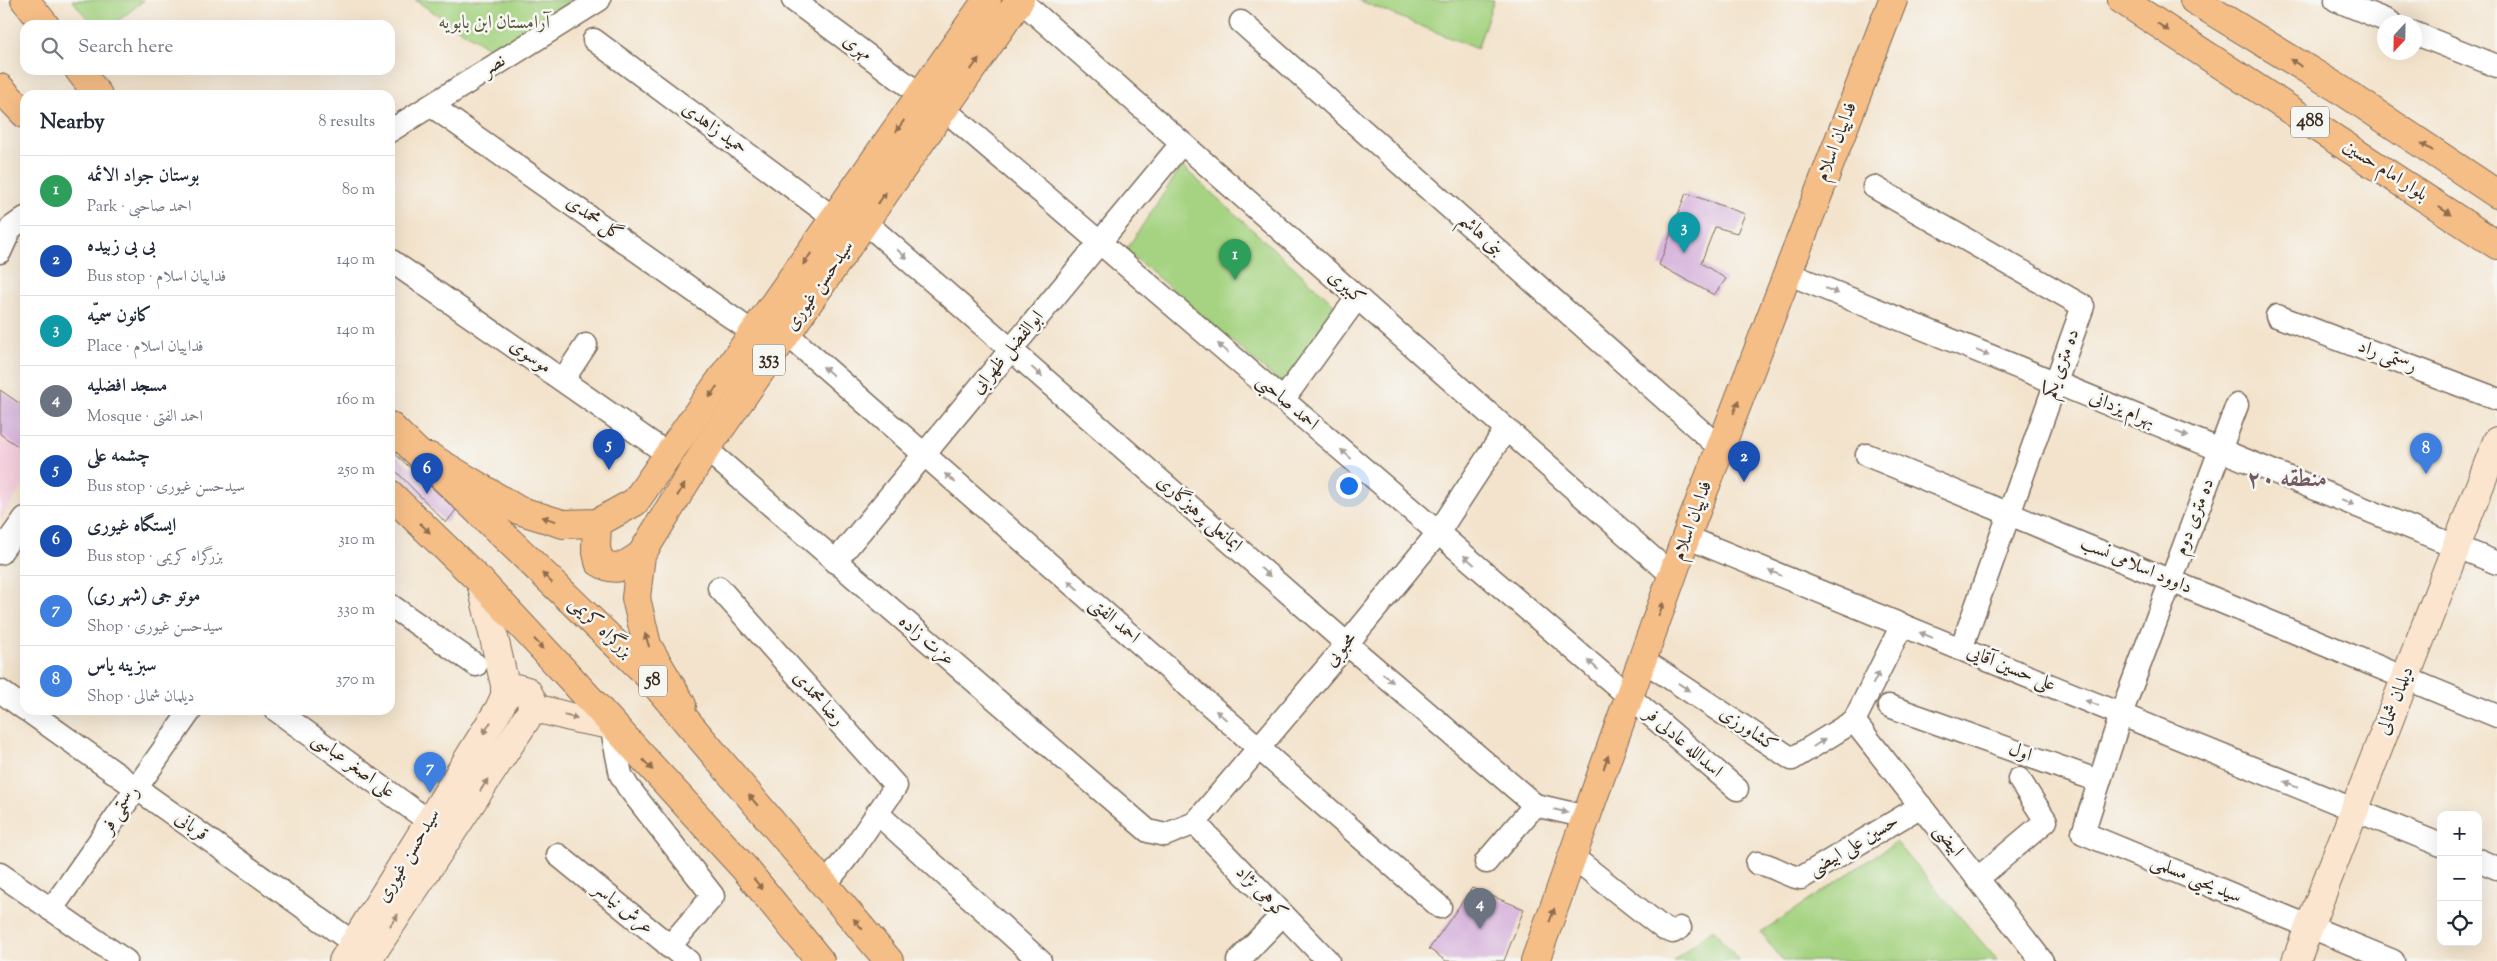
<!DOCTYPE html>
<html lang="en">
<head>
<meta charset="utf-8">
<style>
  :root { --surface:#fff; --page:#f6f6f7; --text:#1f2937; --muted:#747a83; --line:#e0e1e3; --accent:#ea580c }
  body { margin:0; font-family:"Sorts Mill Goudy",Amiri,serif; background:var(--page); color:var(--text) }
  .controls { position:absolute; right:15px; bottom:15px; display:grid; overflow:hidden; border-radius:10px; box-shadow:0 5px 20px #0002 }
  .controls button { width:45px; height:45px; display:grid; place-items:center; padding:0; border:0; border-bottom:1px solid var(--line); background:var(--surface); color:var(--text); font:25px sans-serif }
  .compass { position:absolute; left:2377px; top:15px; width:45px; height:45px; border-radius:50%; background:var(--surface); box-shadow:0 5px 20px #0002; rotate:202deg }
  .you { position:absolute; left:1348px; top:485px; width:18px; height:18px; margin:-12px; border:4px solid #fff; border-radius:50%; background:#1a73e8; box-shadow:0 0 0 8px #1a73e833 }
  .badge { display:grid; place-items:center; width:32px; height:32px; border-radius:50%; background:var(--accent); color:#fff; font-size:16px; font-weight:700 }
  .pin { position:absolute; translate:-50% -41px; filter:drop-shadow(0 1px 2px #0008) }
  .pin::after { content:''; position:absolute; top:26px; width:18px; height:15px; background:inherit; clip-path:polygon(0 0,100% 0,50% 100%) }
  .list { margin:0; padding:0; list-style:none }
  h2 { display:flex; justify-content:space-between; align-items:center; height:65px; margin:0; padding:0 20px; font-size:21px }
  h2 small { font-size:16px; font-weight:400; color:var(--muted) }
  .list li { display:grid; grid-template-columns:32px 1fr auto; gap:15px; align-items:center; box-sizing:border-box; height:70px; padding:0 20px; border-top:1px solid var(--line) }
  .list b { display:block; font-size:19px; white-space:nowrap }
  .list p { margin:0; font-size:16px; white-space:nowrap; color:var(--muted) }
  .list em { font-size:16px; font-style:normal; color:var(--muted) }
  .icon { flex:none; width:28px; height:28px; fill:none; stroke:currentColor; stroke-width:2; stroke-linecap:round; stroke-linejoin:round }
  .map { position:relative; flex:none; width:2497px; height:961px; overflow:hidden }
  .search { position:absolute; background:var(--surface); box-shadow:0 5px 20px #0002; left:20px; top:20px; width:375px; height:55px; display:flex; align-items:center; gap:12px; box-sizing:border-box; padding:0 18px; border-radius:15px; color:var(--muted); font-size:19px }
  .panel { position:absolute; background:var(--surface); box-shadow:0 5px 20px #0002; left:20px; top:90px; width:375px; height:625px; border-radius:15px }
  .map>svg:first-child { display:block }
  .built { fill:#f4cfdd }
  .green { fill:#a5d381; stroke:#707e50 }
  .building { fill:#d5b0db }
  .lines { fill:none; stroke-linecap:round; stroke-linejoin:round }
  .street-casing { stroke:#7b6b5b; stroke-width:25 }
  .secondary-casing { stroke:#7b6b5b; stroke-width:30 }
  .primary-casing { stroke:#7b6b5b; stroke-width:30 }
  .highway-casing { stroke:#7b6b5b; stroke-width:30 }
  .street { stroke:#fff; stroke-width:22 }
  .secondary { stroke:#fbe5cf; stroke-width:28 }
  .primary { stroke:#f6be87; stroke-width:28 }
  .highway { stroke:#f6be87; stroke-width:28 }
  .oneway { fill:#8f6d4d }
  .oneway2 { fill:#a79f9a }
  .oneway3 { fill:#9b8876 }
  .labels { text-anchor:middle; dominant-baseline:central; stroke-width:5; stroke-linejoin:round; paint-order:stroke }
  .shield { fill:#f6f6f2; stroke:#73675e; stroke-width:1 }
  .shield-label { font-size:18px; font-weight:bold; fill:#3b2a1e }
  .park-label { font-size:19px; fill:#565437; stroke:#f6f6f2 }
  .street-label { font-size:19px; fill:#3b2a1e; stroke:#f6f6f2 }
  .district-label { font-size:24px; font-weight:bold; fill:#715960; stroke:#f6f6f2 }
</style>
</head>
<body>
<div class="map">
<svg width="2497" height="961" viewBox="0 0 2497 961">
  <rect width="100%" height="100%" fill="#f6f6f2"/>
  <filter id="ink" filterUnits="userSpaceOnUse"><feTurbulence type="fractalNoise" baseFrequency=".02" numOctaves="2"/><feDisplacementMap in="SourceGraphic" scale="10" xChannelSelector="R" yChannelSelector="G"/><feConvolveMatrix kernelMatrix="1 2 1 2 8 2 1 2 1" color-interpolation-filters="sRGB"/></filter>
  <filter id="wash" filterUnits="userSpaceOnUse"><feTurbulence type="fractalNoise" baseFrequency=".0096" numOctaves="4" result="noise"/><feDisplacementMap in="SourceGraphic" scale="20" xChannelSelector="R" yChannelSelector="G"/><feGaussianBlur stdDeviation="1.12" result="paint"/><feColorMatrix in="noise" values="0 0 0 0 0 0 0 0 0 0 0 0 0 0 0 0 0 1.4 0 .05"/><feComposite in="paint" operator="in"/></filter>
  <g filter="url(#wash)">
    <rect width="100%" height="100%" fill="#f3e3cc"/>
    <polygon class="built" points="0,434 25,451 25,483 0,520"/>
    <g class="green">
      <polygon points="72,0 144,0 113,25 93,25"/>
      <polygon points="415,0 581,0 493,51"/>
      <polygon points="1358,0 1494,0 1477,49"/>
      <polygon points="1182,166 1342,311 1285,387 1126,250"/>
      <polygon points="1896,842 1998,961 1783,961 1761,932"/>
      <polygon points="1713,929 1739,961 1673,961"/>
    </g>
    <g id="blocks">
      <g class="building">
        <polygon points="1686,193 1745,214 1737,233 1715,227 1701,263 1726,279 1714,295 1659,265"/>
        <polygon points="0,390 25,407 25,451 0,434"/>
        <polygon points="392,451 456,510 446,523 390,465 390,452"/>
        <polygon points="1472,888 1524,909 1504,961 1446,961 1429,949"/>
      </g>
    </g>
  </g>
  <g filter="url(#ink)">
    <use href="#blocks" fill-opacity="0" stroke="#7b6b5b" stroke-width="1"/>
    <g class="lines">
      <defs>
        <g id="street">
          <polyline points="793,0 921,95"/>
          <polyline points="1020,0 1673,576"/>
          <polyline points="2336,0 2390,22"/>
          <polyline points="1241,22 1720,448"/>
          <polyline points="2414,33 2497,66"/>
          <polyline points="594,40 835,219"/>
          <polyline points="432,106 755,334"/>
          <polyline points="944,109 1737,789"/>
          <polyline points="390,131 599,0"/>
          <polyline points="1874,187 2083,306 1961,649"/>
          <polyline points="865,222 1347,644 1535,805 1587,817"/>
          <polyline points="0,252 11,228 25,218"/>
          <polyline points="390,260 669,455"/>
          <polyline points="1787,273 2497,563"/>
          <polyline points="2277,316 2497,399"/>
          <polyline points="787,334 1440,907"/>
          <polyline points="563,380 586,345"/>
          <polyline points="1283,400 1357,298"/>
          <polyline points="2237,405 2121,714 2083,833 2393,961"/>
          <polyline points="706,449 1148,831 1165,835 1195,823 1347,644 1438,533 1506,429"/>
          <polyline points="1867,455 2497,716"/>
          <polyline points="1686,537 2441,845"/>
          <polyline points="0,553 25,518"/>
          <polyline points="835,562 1182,143"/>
          <polyline points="719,588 896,786 851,852 825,885"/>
          <polyline points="390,605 476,665"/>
          <polyline points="1643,660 1792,759 1854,721"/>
          <polyline points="0,691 25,709"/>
          <polyline points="1889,706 2099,781"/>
          <polyline points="27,710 355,944"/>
          <polyline points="276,710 430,822"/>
          <polyline points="1854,721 2042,961"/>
          <polyline points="1854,721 1902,625"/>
          <polyline points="611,725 621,775 628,787 713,896 669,947"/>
          <polyline points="877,813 1040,961"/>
          <polyline points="1195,823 1328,961"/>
          <polyline points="558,855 688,961"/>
          <polyline points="1573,857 1664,929 1673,932 1680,928"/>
          <polyline points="2478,860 2497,868"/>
          <polyline points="1486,862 1535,805"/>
          <path d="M1757,863C1774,865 1785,876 1801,878L1921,806"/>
          <polyline points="0,874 126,961"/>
          <polyline points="1977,879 2046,821 2019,779"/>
          <polyline points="51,910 191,710"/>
          <polyline points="1238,961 1282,915"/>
        </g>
        <g id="secondary">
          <polyline points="531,712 543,710 578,719 611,725"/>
          <polyline points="343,961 499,709 505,696 505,685 481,582"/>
          <polyline points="367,961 531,712 532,700 527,691 516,688 505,696"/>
          <polyline points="2296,961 2497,441"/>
        </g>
        <g id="primary">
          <polyline points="2122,0 2497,245"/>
          <polyline points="2194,0 2338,88 2497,194"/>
          <polyline points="430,457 518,510 563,524 597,523 635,502 987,0"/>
          <path d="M597,523L596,547L599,562C617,574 625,565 641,555"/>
          <polyline points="682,705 647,645 636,598 641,555 706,449 1020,0"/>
          <polyline points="1535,961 1686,537 1893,0"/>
        </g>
        <g id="highway">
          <polyline points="25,0 45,25"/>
          <polyline points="79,70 98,95"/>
          <polyline points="0,88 25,114"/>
          <polyline points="390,426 645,672 889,961"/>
          <polyline points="390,494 481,582 574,682 746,870 820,961"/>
        </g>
      </defs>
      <use href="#street" class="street-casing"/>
      <use href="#secondary" class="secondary-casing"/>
      <use href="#primary" class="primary-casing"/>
      <use href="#highway" class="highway-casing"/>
      <use href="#street" class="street"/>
      <use href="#secondary" class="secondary"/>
      <use href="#primary" class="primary"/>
      <use href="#highway" class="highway"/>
    </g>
    <defs><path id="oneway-solid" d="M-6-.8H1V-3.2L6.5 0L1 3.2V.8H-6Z" transform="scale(1.25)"/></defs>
    <g class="oneway">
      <use href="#oneway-solid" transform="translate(2163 27) rotate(33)"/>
      <use href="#oneway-solid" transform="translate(2296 63) rotate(-149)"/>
      <use href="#oneway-solid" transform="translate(975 64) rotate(-55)"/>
      <use href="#oneway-solid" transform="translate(900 126) rotate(125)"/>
      <use href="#oneway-solid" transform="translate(2427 147) rotate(-146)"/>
      <use href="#oneway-solid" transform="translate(882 198) rotate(-55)"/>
      <use href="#oneway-solid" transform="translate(2445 211) rotate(33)"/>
      <use href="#oneway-solid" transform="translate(807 259) rotate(125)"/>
      <use href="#oneway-solid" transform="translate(713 392) rotate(125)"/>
      <use href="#oneway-solid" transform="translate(1736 407) rotate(-69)"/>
      <use href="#oneway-solid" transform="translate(681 490) rotate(-58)"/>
      <use href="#oneway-solid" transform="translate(549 519) rotate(-162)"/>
      <use href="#oneway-solid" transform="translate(425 528) rotate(44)"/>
      <use href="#oneway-solid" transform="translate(547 578) rotate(-136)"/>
      <use href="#oneway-solid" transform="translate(1661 609) rotate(-70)"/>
      <use href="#oneway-solid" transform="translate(647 640) rotate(-107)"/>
      <use href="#oneway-solid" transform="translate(539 644) rotate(47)"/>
      <use href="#oneway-solid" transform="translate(1606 762) rotate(-70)"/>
      <use href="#oneway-solid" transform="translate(648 765) rotate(47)"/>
      <use href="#oneway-solid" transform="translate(753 800) rotate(-130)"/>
      <use href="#oneway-solid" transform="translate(758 884) rotate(51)"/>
      <use href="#oneway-solid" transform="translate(1552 915) rotate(-70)"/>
      <use href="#oneway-solid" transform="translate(858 924) rotate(-130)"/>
    </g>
    <g class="oneway2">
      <use href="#oneway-solid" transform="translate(902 254) rotate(41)"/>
      <use href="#oneway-solid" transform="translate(1832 291) rotate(22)"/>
      <use href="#oneway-solid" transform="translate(1223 348) rotate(-139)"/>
      <use href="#oneway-solid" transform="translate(1983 353) rotate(22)"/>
      <use href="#oneway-solid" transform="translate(828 371) rotate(-139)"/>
      <use href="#oneway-solid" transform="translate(1037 372) rotate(41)"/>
      <use href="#oneway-solid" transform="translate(2182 434) rotate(22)"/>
      <use href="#oneway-solid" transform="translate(1346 454) rotate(-139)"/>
      <use href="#oneway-solid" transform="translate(950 478) rotate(-139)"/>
      <use href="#oneway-solid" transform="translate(2348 502) rotate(22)"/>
      <use href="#oneway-solid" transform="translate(1469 560) rotate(-139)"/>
      <use href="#oneway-solid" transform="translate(1265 572) rotate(41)"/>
      <use href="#oneway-solid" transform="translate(1775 573) rotate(-158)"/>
      <use href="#oneway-solid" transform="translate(1073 585) rotate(-139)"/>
      <use href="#oneway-solid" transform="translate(1926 635) rotate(-158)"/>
      <use href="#oneway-solid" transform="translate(1593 665) rotate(-139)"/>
      <use href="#oneway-solid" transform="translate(1388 678) rotate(41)"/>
      <use href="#oneway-solid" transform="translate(1876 678) rotate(-63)"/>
      <use href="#oneway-solid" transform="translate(1684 687) rotate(34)"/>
      <use href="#oneway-solid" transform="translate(2092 703) rotate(-158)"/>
      <use href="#oneway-solid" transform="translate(1221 715) rotate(-139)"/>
      <use href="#oneway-solid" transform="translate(1819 743) rotate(-32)"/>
      <use href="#oneway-solid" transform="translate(2291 784) rotate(-158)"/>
      <use href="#oneway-solid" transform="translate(1561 811) rotate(14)"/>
    </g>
    <g class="oneway3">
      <use href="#oneway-solid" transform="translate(571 717) rotate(15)"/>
      <use href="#oneway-solid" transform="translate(487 728) rotate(122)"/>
      <use href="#oneway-solid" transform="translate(484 785) rotate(-58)"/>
      <use href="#oneway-solid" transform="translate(394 920) rotate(-56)"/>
    </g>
  </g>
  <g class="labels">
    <g class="shield">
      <rect x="2291" y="106.5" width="38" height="31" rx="4"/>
      <rect x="753" y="344.5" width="32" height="31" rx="4"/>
      <rect x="639" y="665.5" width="28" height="31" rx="4"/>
    </g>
    <g class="shield-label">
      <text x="2310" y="122">488</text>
      <text x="769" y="360">353</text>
      <text x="653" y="681">58</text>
    </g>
    <g class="park-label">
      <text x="494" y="23">آرامستان ابن بابویه</text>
    </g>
    <g class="street-label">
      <text transform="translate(857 48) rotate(37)">مهری</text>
      <text transform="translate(494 66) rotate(-33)">نصر</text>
      <text transform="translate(714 129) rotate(36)">حمید زاهدی</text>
      <text transform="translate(1837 142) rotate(-69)">فداییان اسلام</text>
      <text transform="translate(2385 171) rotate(33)">بلوار امام حسین</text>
      <text transform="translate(594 219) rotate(35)">گل محمدی</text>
      <text transform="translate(1481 235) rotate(42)">بنی هاشم</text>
      <text transform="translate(820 286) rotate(-55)">سیدحسن غیوری</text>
      <text transform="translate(1346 288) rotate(41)">کبیری</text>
      <text transform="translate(1008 353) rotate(-50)">ابوالفضل ظهرابی</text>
      <text transform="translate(530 357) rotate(35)">موسوی</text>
      <text transform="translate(2387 357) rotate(21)">رستمی راد</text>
      <text transform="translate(2062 364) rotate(-70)">ده متری یکم</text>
      <text transform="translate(1287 403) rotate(41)">احمد صاحبی</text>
      <text transform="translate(2122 410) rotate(22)">بهرام یزدانی</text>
      <text transform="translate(1199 514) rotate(41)">ایمانعلی پرهیزگاری</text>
      <text transform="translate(2195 517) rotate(-69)">ده متری دوم</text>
      <text transform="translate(1693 521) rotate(-70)">فداییان اسلام</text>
      <text transform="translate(2136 566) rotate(23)">داوود اسلامی نسب</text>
      <text transform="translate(1114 621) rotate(41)">احمد الفتی</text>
      <text transform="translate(600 628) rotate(44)">بزرگراه کریمی</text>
      <text transform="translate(926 641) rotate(41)">عزت زاده</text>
      <text transform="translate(1341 650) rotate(-50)">محبوبی</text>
      <text transform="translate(2011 669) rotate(22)">علی حسین آقایی</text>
      <text transform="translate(818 699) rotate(48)">رضا محمدی</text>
      <text transform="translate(2396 701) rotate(-69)">دیلمان شمالی</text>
      <text transform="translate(1748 730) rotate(34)">کشاورزی</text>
      <text transform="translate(1683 743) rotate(41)">اسدالله عادلی فر</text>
      <text transform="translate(2020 753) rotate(20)">اول</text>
      <text transform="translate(353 766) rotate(36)">علی اصغر عباسی</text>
      <text transform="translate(121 810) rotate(-55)">رستمی فر</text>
      <text transform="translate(191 827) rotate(36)">قربانی</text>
      <text transform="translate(1948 841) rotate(52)">ابیضی</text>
      <text transform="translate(1854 846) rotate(-31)">حسین علی ابیضی</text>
      <text transform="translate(409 856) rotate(-59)">سیدحسن غیوری</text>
      <text transform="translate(2196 880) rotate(23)">سید یحیی مسلمی</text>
      <text transform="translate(1261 893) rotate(46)">کوهی نژاد</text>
      <text transform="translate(623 909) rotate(39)">عرش نیاسر</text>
    </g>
    <g class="district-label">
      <text x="2287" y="480">منطقه ۲۰</text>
    </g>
  </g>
</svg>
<div class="controls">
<button>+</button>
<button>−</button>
<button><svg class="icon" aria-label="locate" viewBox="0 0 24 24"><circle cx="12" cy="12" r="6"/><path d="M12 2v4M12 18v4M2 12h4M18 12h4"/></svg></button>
</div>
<svg class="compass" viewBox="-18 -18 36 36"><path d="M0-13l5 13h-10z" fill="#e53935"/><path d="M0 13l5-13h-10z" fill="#747a83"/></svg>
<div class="you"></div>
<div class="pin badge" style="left:1235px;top:280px;background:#2e9e5b">1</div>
<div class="pin badge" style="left:1744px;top:482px;background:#1a4fb4">2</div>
<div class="pin badge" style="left:1684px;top:253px;background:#0f9aa8">3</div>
<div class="pin badge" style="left:1480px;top:929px;background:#6b7280">4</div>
<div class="pin badge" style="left:609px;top:470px;background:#1a4fb4">5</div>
<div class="pin badge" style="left:427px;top:494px;background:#1a4fb4">6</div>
<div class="pin badge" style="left:430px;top:793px;background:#3f7fe0">7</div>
<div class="pin badge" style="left:2426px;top:474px;background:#3f7fe0">8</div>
<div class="search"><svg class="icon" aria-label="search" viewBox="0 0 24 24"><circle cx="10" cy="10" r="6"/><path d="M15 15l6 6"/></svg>Search here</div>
<section class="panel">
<h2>Nearby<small>8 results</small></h2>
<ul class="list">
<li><span class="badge" style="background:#2e9e5b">1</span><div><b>بوستان جواد الائمه</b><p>Park · احمد صاحبی</p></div><em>80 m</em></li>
<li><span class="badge" style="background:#1a4fb4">2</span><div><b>بی بی زبیده</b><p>Bus stop · فداییان اسلام</p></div><em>140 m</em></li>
<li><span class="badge" style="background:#0f9aa8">3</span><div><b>کانون سمیّه</b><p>Place · فداییان اسلام</p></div><em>140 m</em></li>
<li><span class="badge" style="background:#6b7280">4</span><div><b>مسجد افضلیه</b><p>Mosque · احمد الفتی</p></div><em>160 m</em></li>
<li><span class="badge" style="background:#1a4fb4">5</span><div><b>چشمه علی</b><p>Bus stop · سیدحسن غیوری</p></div><em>250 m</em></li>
<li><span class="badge" style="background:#1a4fb4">6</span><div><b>ایستگاه غیوری</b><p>Bus stop · بزرگراه کریمی</p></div><em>310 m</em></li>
<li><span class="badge" style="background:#3f7fe0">7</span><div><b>موتو جی (شهر ری)</b><p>Shop · سیدحسن غیوری</p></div><em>330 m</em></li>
<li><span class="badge" style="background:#3f7fe0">8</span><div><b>سبزینه یاس</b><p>Shop · دیلمان شمالی</p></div><em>370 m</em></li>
</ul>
</section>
</div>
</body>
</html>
